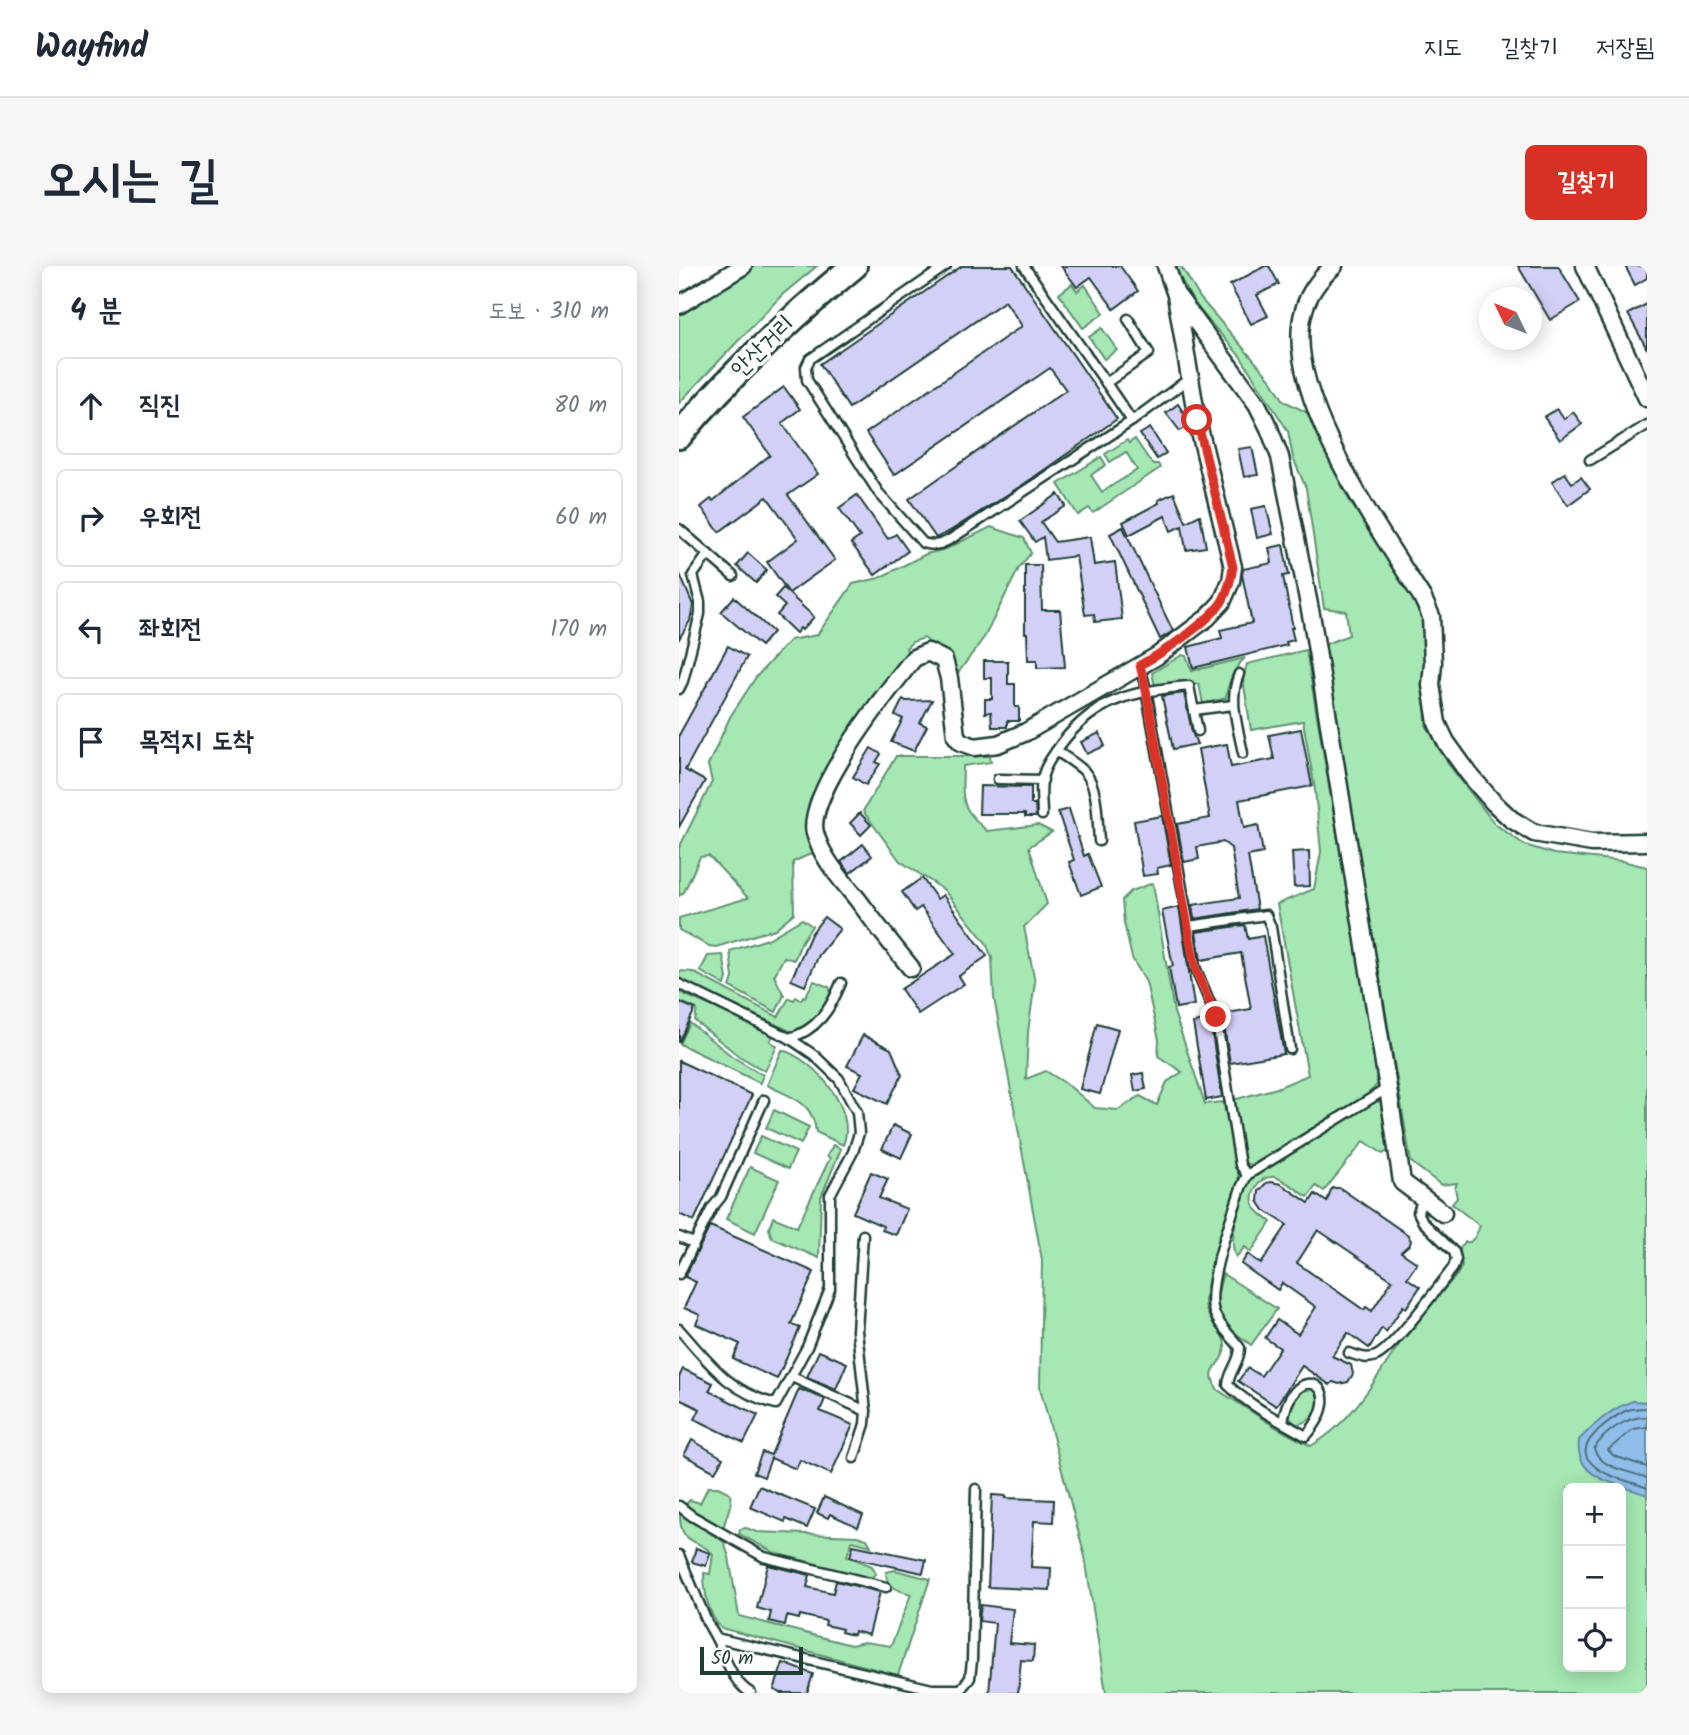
<!DOCTYPE html>
<html lang="ko">
<head>
<meta charset="utf-8">
<style>
  :root { --surface:#fff; --page:#f6f6f7; --text:#1f2937; --muted:#747a83; --line:#e0e1e3; --accent:#d93025 }
  body { margin:0; font-family:Kalam,"Poor Story",sans-serif; background:var(--page); color:var(--text) }
  .controls { position:absolute; right:21px; bottom:21px; display:grid; overflow:hidden; border-radius:10px; box-shadow:0 4px 18px #0003 }
  .controls button { width:63px; height:63px; display:grid; place-items:center; padding:0; border:0; border-bottom:2px solid var(--line); background:var(--surface); color:var(--text); font:35px sans-serif }
  .compass { position:absolute; left:800px; top:21px; width:63px; height:63px; border-radius:50%; background:var(--surface); box-shadow:0 4px 18px #0003; rotate:313deg }
  .scale { position:absolute; left:21px; bottom:18px; width:103px; box-sizing:border-box; padding-left:7px; border:4px solid #1f3d34; border-top:0; font-size:19px; line-height:24px; white-space:nowrap; color:#1f3d34; -webkit-text-stroke:5px #fff; paint-order:stroke }
  .stop { position:absolute; width:21px; height:21px; margin:-16px; border:5px solid #d93025; border-radius:50%; background:#fff }
  .stop.end { background:#d93025; border-color:#fff; box-shadow:0 2px 7px #0008 }
  .list { margin:0; padding:0; list-style:none }
  h2 { display:flex; justify-content:space-between; align-items:center; height:91px; margin:0; padding:0 28px; font-size:30px }
  h2 small { font-size:23px; font-weight:400; color:var(--muted) }
  .list li { display:grid; grid-template-columns:46px 1fr auto; gap:21px; align-items:center; box-sizing:border-box; height:98px; margin:0 14px 14px; padding:0 14px; border:2px solid var(--line); border-radius:10px }
  .list b { display:block; font-size:26px; white-space:nowrap }
  .list em { font-size:23px; font-style:normal; color:var(--muted) }
  .icon { flex:none; width:38px; height:38px; fill:none; stroke:currentColor; stroke-width:2; stroke-linecap:round; stroke-linejoin:round }
  .map { position:relative; flex:none; width:968px; height:1427px; overflow:hidden; border-radius:10px }
  header { display:flex; align-items:center; gap:42px; box-sizing:border-box; height:98px; padding:0 35px; background:var(--surface); border-bottom:2px solid var(--line) }
  header strong { font-size:33px }
  nav { display:flex; gap:38px; margin-inline-start:auto; font-size:24px }
  .intro { display:flex; align-items:center; justify-content:space-between; box-sizing:border-box; height:168px; padding:0 42px }
  h1 { margin:0; font-size:49px }
  .button { padding:18px 32px; border-radius:10px; background:var(--accent); color:#fff; font-size:24px; font-weight:700 }
  main { display:flex; gap:42px; padding:0 42px }
  aside { flex:1; background:var(--surface); border-radius:10px; box-shadow:0 4px 18px #0003 }
  .map>svg:first-child { display:block }
  .green { fill:#a5e8b3; stroke:#629274; stroke-width:2; fill-rule:evenodd }
  .water { fill:#90beea; stroke:#638aa1; stroke-width:2 }
  .lines { fill:none; stroke-linecap:round; stroke-linejoin:round }
  .shore { stroke:#4c717d; stroke-width:2 }
  .building { fill:#d3d0f8; stroke:#1f3d34; stroke-width:2; fill-rule:evenodd }
  .service-casing { stroke:#1f3d34; stroke-width:13 }
  .minor-casing { stroke:#1f3d34; stroke-width:21 }
  .primary-casing { stroke:#1f3d34; stroke-width:30 }
  .service { stroke:#fff; stroke-width:8 }
  .minor { stroke:#fff; stroke-width:16 }
  .primary { stroke:#fff; stroke-width:24 }
  .route { stroke:#d93025; stroke-width:9 }
  .labels { text-anchor:middle; dominant-baseline:central; stroke-width:7; stroke-linejoin:round; paint-order:stroke }
  .street-label { font-size:24px; fill:#1f3d34; stroke:#fff }
</style>
</head>
<body>
<header>
<strong>Wayfind</strong>
<nav><a>지도</a><a>길찾기</a><a>저장됨</a></nav>
</header>
<div class="intro"><h1>오시는 길</h1><a class="button">길찾기</a></div>
<main>
<aside>
<h2>4 분<small>도보 · 310 m</small></h2>
<ul class="list">
<li><svg class="icon" aria-label="ahead" viewBox="0 0 24 24"><path d="M12 20V5M6 11l6-6 6 6"/></svg><div><b>직진</b></div><em>80 m</em></li>
<li><svg class="icon" aria-label="right" viewBox="0 0 24 24"><path d="M7 20v-9h11M14 6l5 5-5 5"/></svg><div><b>우회전</b></div><em>60 m</em></li>
<li><svg class="icon" aria-label="left" viewBox="0 0 24 24"><path d="M17 20v-9H6M10 6l-5 5 5 5"/></svg><div><b>좌회전</b></div><em>170 m</em></li>
<li><svg class="icon" aria-label="arrive" viewBox="0 0 24 24"><path d="M6 21V4h12l-3 4 3 4H6"/></svg><div><b>목적지 도착</b></div></li>
</ul>
</aside>
<div class="map">
<svg width="968" height="1427" viewBox="0 0 968 1427">
  <rect width="100%" height="100%" fill="#fff"/>
  <filter id="ink" filterUnits="userSpaceOnUse"><feTurbulence type="fractalNoise" baseFrequency=".0143" numOctaves="2"/><feDisplacementMap in="SourceGraphic" scale="14" xChannelSelector="R" yChannelSelector="G"/><feConvolveMatrix kernelMatrix="1 2 1 2 8 2 1 2 1" color-interpolation-filters="sRGB"/></filter>
  <g filter="url(#ink)">
    <g class="green">
      <polygon points="73,0 138,0 103,29 0,137 0,44"/>
      <path d="M495,0H502L521,32L593,115L605,135L629,147L671,236L730,319L745,351L747,459L770,499L816,558L846,579L875,588L943,595L968,601V1427H427L406,1291L361,1122L363,994L315,732L313,692L307,677L265,624L221,595L184,545L217,490H311L312,496L284,500C283,535 281,541 308,565L359,559L373,566L350,581L368,638L345,661L356,716L349,766L347,813L367,805L389,819L416,842L439,844L461,830L478,839L488,816L503,806L479,790L480,774L467,716L453,692L445,657L443,634L452,625L474,617L495,746L526,838L544,836C549,858 561,898 559,920C558,926 555,934 553,940C546,963 525,1017 526,1038C527,1055 547,1066 546,1081C545,1101 523,1100 539,1124L598,1162L632,1180C679,1153 700,1104 732,1062C746,1044 762,1026 778,1009L783,1000L781,982L786,976H791L796,971L801,960L773,938L778,932L776,922L778,917L762,919L732,896L644,379L670,369L667,345L645,342L627,222L614,192L609,165L561,90L516,39ZM889,1222H942V1401H889Z"/>
      <polygon points="393,18 398,25 406,19 425,47 404,62 380,28"/>
      <polygon points="423,62 438,84 425,93 410,71"/>
      <polygon points="456,173 473,198 479,198 481,202 414,247 410,242 399,249 379,218 422,191 427,199 412,209 423,226 458,204 447,186 431,196 426,188 448,174 450,177"/>
      <polygon points="312,261 345,272 352,287 340,302 306,370 279,407 274,396 245,372 233,376 227,382 230,389 153,496 130,569 134,587 114,596 115,647 96,663 37,681 30,680 0,664 0,652 69,632 30,590 21,591 5,626 0,630 0,582 33,516 29,499 51,451 77,411 111,374 138,369 174,318 200,312 247,288 267,283"/>
      <polygon points="627,384 700,817 689,828 573,899 567,898 564,893 554,834 598,822 629,809 598,638 635,623 642,586 636,524 624,455 572,464 564,413 568,398"/>
      <path d="M503,389L507,390L513,405L566,392C554,403 549,416 547,432L524,438L520,418L501,416L476,420L473,407Z"/>
      <polygon points="123,653 133,660 123,675 115,694 105,691 95,710 105,729 97,746 51,721 54,712 51,685 89,673"/>
      <polygon points="44,689 48,712 46,719 21,705 29,690"/>
      <path d="M0,705L14,706L99,751L110,732L115,734L117,731L122,734L124,730L126,731L135,715L150,721C158,736 137,758 123,764C121,764 114,765 111,765L0,714Z"/>
      <polygon points="0,726 91,766 94,769 91,775 98,780 86,805 60,790 16,755 18,743 0,735"/>
      <polygon points="11,757 54,791 84,809 81,817 1,778"/>
      <path d="M103,784C135,793 179,844 164,879L137,866C134,835 113,832 88,819Z"/>
      <path d="M701,835L705,836L713,882L704,888L685,875L645,925L637,920L629,931C619,925 605,912 594,911C580,910 570,928 575,940C578,946 586,951 592,956L572,986L566,981L557,991C548,974 562,931 571,914L693,836Z"/>
      <polygon points="95,844 130,861 122,878 87,862"/>
      <polygon points="82,870 117,886 109,903 74,887"/>
      <polygon points="154,879 162,883 142,931 140,992 93,972 90,963 94,951 118,961 151,892 148,890"/>
      <polygon points="71,901 100,914 76,967 47,953"/>
      <path d="M544,1008L598,1043L572,1079C540,1054 530,1051 544,1008Z"/>
      <path d="M632,1122L640,1128C643,1142 632,1158 617,1158L607,1149L609,1136H614L618,1131L616,1127Z"/>
      <polygon points="29,1221 39,1221 51,1227 52,1237 45,1259 42,1261 12,1245 6,1239 11,1234 21,1237"/>
      <path d="M1,1247L45,1276L50,1291L60,1350L172,1379L185,1376L212,1380L232,1328C220,1325 207,1321 207,1306L216,1304L251,1313L219,1409L42,1362C29,1349 25,1325 25,1307L31,1308L34,1288C20,1272 0,1281 1,1247Z"/>
      <polygon points="67,1262 78,1266 178,1270 188,1273 192,1280 173,1275 168,1290 193,1300 197,1308 191,1312 96,1287 60,1268 61,1263"/>
    </g>
    <path class="water" d="M954,1135L968,1136V1229C940,1218 895,1214 900,1174C915,1158 933,1142 954,1135Z"/>
    <g class="lines">
      <g class="shore">
        <path d="M968,1142C961,1142 953,1142 946,1145C933,1152 897,1176 909,1193C923,1212 948,1213 968,1222"/>
        <path d="M968,1151C948,1150 925,1166 915,1183C922,1203 950,1205 968,1212"/>
        <polyline points="968,1161 954,1163 929,1184 935,1190 968,1201"/>
      </g>
    </g>
    <g class="building">
      <polygon points="283,0 333,0 438,153 345,218 271,265 257,272 230,233 387,124 371,102 215,209 187,167 343,60 326,35 170,142 141,98"/>
      <polygon points="382,0 441,0 459,25 435,43 412,11 398,21"/>
      <polygon points="586,0 590,0 600,18 578,29 589,50 572,58 551,19"/>
      <polygon points="839,0 879,0 901,36 871,54"/>
      <polygon points="946,0 968,0 968,12 956,19"/>
      <polygon points="968,38 968,83 949,48"/>
      <polygon points="105,121 121,143 103,157 139,208 109,229 156,294 110,327 88,296 119,273 88,231 40,266 22,241 32,233 34,235 91,189 64,151"/>
      <polygon points="499,138 506,149 509,160 501,165 487,147"/>
      <polygon points="878,143 885,153 894,146 903,158 881,174 865,151"/>
      <polygon points="471,162 487,187 478,193 461,168"/>
      <polygon points="573,181 579,209 565,211 559,183"/>
      <polygon points="886,207 893,217 902,211 911,223 889,239 873,216"/>
      <polygon points="495,227 507,256 521,249 527,281 507,284 503,260 492,265 486,250 450,269 444,256 480,237 479,234"/>
      <polygon points="379,228 387,240 362,256 376,276 411,271 415,299 436,296 443,353 416,356 415,348 406,349 397,290 367,294 364,271 356,276 341,255"/>
      <polygon points="178,229 209,273 217,268 229,285 196,309 172,277 181,271 160,242"/>
      <polygon points="587,240 594,268 578,272 572,243"/>
      <polygon points="444,261 494,365 481,373 431,268"/>
      <polygon points="604,279 610,309 604,310 614,362 612,362 615,374 607,376 608,379 514,402 509,381 543,372 541,364 573,357 563,309 564,303 593,297 590,282"/>
      <polygon points="69,287 88,304 77,317 58,300"/>
      <polygon points="346,299 362,299 363,344 381,344 386,401 358,402 358,394 349,394 348,367 346,367"/>
      <polygon points="0,306 14,339 11,355 0,373"/>
      <polygon points="104,322 135,351 123,364 121,362 117,367 98,349 106,340 96,331"/>
      <polygon points="55,331 94,366 82,380 42,346"/>
      <polygon points="49,380 68,391 6,504 26,515 0,561 0,469"/>
      <polygon points="305,395 329,395 329,418 336,418 336,441 340,441 340,455 328,455 328,461 313,461 312,446 306,447 306,433 313,433 313,412 305,412"/>
      <polygon points="505,427 513,466 518,478 494,483 483,430"/>
      <polygon points="224,433 227,435 253,434 241,457 248,460 235,485 212,476 224,453 216,449"/>
      <polygon points="622,463 633,520 560,534 565,562 579,559 584,587 569,590 578,643 515,653 513,639 560,632 552,582 544,576 518,581 520,593 505,596 498,558 531,552 519,483 548,478 552,501 595,493 590,469"/>
      <polygon points="420,467 426,480 408,488 402,476"/>
      <polygon points="192,482 202,488 197,496 201,498 187,519 174,511"/>
      <polygon points="301,520 352,521 352,538 356,538 357,551 346,551 346,548 300,548"/>
      <polygon points="390,543 405,590 409,588 422,621 402,629 390,596 395,594 379,546"/>
      <polygon points="181,547 192,559 182,569 171,557"/>
      <polygon points="483,550 492,599 478,602 479,608 464,610 455,555"/>
      <polygon points="184,578 193,590 171,607 162,596"/>
      <polygon points="630,585 631,620 615,621 613,586"/>
      <polygon points="243,612 258,633 264,629 308,690 280,710 285,718 239,748 222,723 276,688 242,641 236,645 223,626"/>
      <polygon points="500,641 515,739 497,742 490,701 494,700 483,645"/>
      <polygon points="145,651 161,663 140,689 126,720 112,714 132,668"/>
      <polygon points="566,659 569,673 584,670 605,788 551,797 543,748 572,743 562,687 522,694 517,666"/>
      <polygon points="0,736 16,743 0,777"/>
      <polygon points="531,754 543,831 527,834 514,757"/>
      <polygon points="418,757 439,763 421,828 401,823"/>
      <polygon points="184,769 212,783 223,809 208,838 175,822 183,807 168,800"/>
      <polygon points="0,795 73,829 15,955 0,948"/>
      <polygon points="464,807 467,823 456,825 453,809"/>
      <polygon points="214,859 233,868 222,892 203,883"/>
      <polygon points="192,906 209,913 200,932 228,943 217,969 203,964 204,960 174,947"/>
      <path d="M592,916L602,918L630,937L636,928L648,936L652,924L654,922H661L729,969L732,975L731,978L722,986L738,997L728,1012L741,1021L727,1042L724,1040L707,1066L703,1062L690,1082L669,1067L653,1090L672,1099L674,1108L669,1116L660,1118L654,1116L651,1119L623,1100L597,1140L559,1115L569,1102L582,1110L601,1082L586,1072L598,1054L619,1068L637,1041L603,1017L599,1024L562,998L569,988L582,998L608,959L585,944L579,935L580,925L587,917ZM639,964L713,1014L693,1045L687,1041L685,1044L618,997Z"/>
      <polygon points="31,960 135,1006 112,1058 121,1062 98,1113 54,1093 61,1078 17,1058 21,1049 5,1042 17,1016 6,1011"/>
      <polygon points="140,1085 168,1097 157,1123 128,1111"/>
      <polygon points="4,1103 34,1117 30,1125 79,1149 65,1177 16,1153 21,1143 0,1133 0,1111"/>
      <polygon points="120,1123 146,1133 141,1145 174,1159 152,1208 121,1194 117,1203 92,1192 85,1211 75,1207 83,1186 92,1189"/>
      <polygon points="13,1174 44,1192 36,1206 5,1189"/>
      <polygon points="80,1220 136,1243 128,1262 107,1253 106,1256 71,1241"/>
      <polygon points="313,1229 327,1230 326,1232 375,1234 374,1256 355,1255 352,1301 372,1302 371,1324 309,1321"/>
      <polygon points="145,1231 184,1249 179,1261 151,1248 149,1252 138,1247"/>
      <polygon points="174,1279 247,1294 244,1307 171,1291"/>
      <polygon points="17,1282 31,1287 27,1300 13,1296"/>
      <polygon points="89,1299 131,1309 128,1321 154,1327 157,1315 201,1326 190,1369 175,1365 174,1369 162,1366 163,1363 146,1359 147,1355 121,1349 120,1353 108,1350 106,1359 90,1355 92,1346 78,1342"/>
      <polygon points="302,1339 334,1343 330,1377 355,1379 354,1395 342,1394 339,1427 310,1427 316,1357 300,1355"/>
      <polygon points="104,1397 134,1408 128,1427 102,1427 95,1424"/>
    </g>
    <g class="lines">
      <defs>
        <g id="service">
          <path d="M267,0L131,93L127,101L128,114L199,226L244,277C257,281 264,278 275,271L453,155L511,112"/>
          <polyline points="345,0 427,117 470,87 449,53"/>
          <polyline points="427,117 453,155"/>
          <polyline points="911,194 968,159"/>
          <polyline points="0,263 54,310"/>
          <polyline points="461,399 467,424 510,660 587,649 592,661 611,783"/>
          <path d="M560,408C549,434 559,461 564,487"/>
          <polyline points="0,423 4,415 21,348 21,336 14,309 29,288"/>
          <polyline points="515,444 554,439"/>
          <path d="M377,485C386,491 397,497 405,505C420,521 418,554 420,575"/>
          <polyline points="319,513 364,514"/>
          <path d="M363,549C363,536 360,518 365,506C368,496 376,487 382,478C417,432 455,425 510,420L519,465"/>
          <polyline points="510,660 516,701 537,751 561,899 568,909"/>
          <path d="M0,718L110,772L135,789L160,813L178,846L180,867L174,886L151,929V1023L128,1081L97,1138C50,1126 31,1098 0,1063"/>
          <path d="M110,772C138,765 152,742 162,717"/>
          <polyline points="184,969 178,1065 187,1145"/>
          <polyline points="0,971 15,977"/>
          <polyline points="0,1008 33,942 42,931 85,834"/>
          <path d="M670,1087C680,1090 687,1094 697,1090C714,1083 760,1020 774,1002L777,993L775,986L744,956L739,946L744,932"/>
          <polyline points="113,1111 187,1145 186,1158 175,1192"/>
          <path d="M604,1157C611,1092 674,1116 627,1170C601,1155 571,1140 549,1119C550,1105 561,1096 561,1082C553,1070 540,1061 535,1046C526,1021 553,950 562,922L568,909L709,822"/>
          <polyline points="0,1240 13,1250 85,1291 207,1321"/>
          <polyline points="0,1289 28,1356 37,1372 253,1423 282,1423 291,1412 293,1395 297,1223"/>
          <path d="M37,1372C46,1390 53,1417 72,1427"/>
        </g>
        <g id="minor">
          <path d="M655,0C641,12 630,26 625,44C601,123 701,265 743,331L752,350L754,397L752,419L758,457L767,476L790,508L814,536L832,553L855,567L913,577L968,576"/>
          <polyline points="906,0 968,132"/>
          <polyline points="499,31 578,138 590,162 601,191 633,354 709,822 723,916 764,947"/>
          <polyline points="0,39 64,0"/>
          <path d="M232,702C214,680 196,657 179,634C163,614 143,593 136,567C126,529 210,423 235,392L249,386L265,394L270,412L277,470L282,476L296,481L319,478L347,466L478,390L528,352L543,336L552,315L554,301L518,154L497,29L487,0"/>
        </g>
        <path id="primary" d="M0,170C52,107 112,52 175,0"/>
      </defs>
      <use href="#service" class="service-casing"/>
      <use href="#minor" class="minor-casing"/>
      <use href="#primary" class="primary-casing"/>
      <use href="#service" class="service"/>
      <use href="#minor" class="minor"/>
      <use href="#primary" class="primary"/>
    </g>
  </g>
  <g class="lines" filter="url(#ink)">
    <path class="route" d="M518,154L554,301C552,313 550,323 544,334C533,354 482,388 461,399L467,424L516,701L537,751"/>
  </g>
  <g class="labels">
    <g class="street-label">
      <text transform="translate(84 81) rotate(-44)">안산거리</text>
    </g>
  </g>
</svg>
<div class="controls">
<button>+</button>
<button>−</button>
<button><svg class="icon" aria-label="locate" viewBox="0 0 24 24"><circle cx="12" cy="12" r="6"/><path d="M12 2v4M12 18v4M2 12h4M18 12h4"/></svg></button>
</div>
<svg class="compass" viewBox="-18 -18 36 36"><path d="M0-13l5 13h-10z" fill="#e53935"/><path d="M0 13l5-13h-10z" fill="#747a83"/></svg>
<div class="scale">50 m</div>
<div class="stop" style="left:518px;top:154px"></div>
<div class="stop end" style="left:537px;top:751px"></div>
</div>
</main>
</body>
</html>
